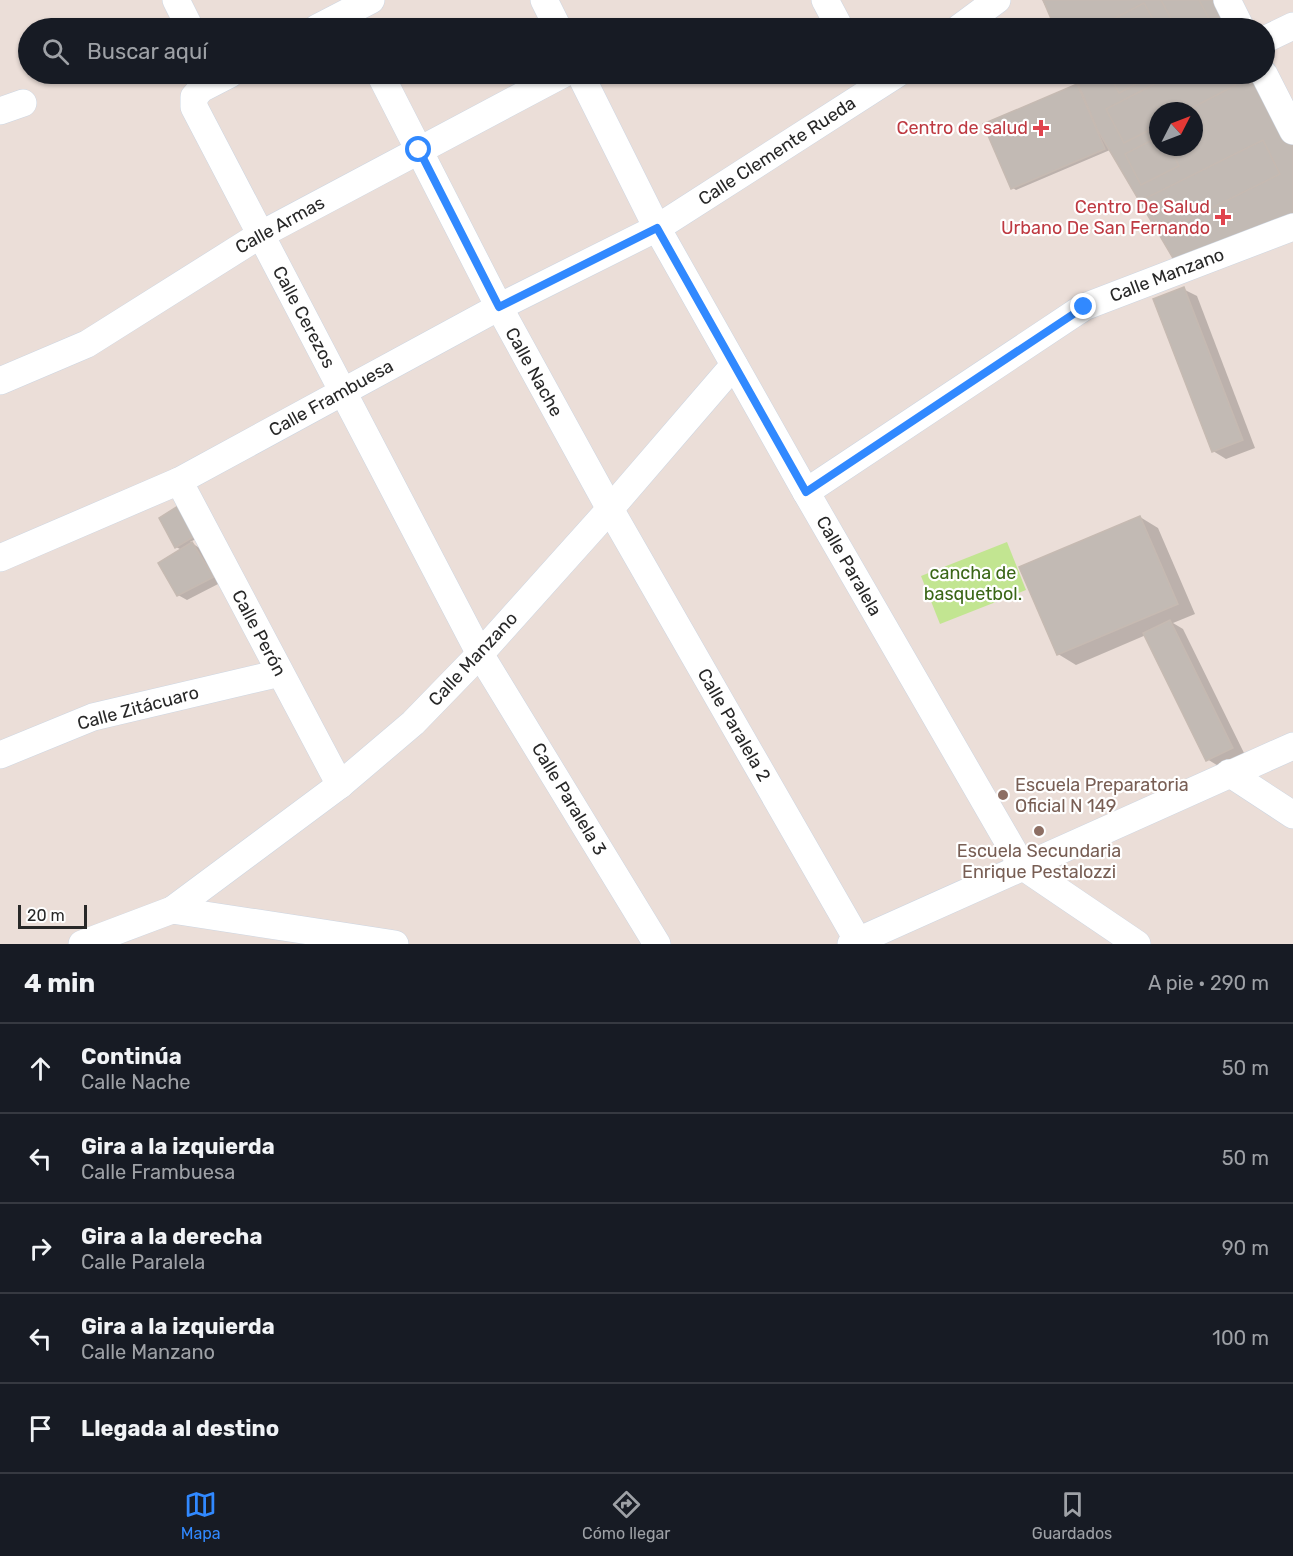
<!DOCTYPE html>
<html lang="es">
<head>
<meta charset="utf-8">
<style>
  :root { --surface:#171b24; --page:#20242c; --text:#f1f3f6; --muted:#9ea1a6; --line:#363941; --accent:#3189ff }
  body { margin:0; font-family:Rubik,sans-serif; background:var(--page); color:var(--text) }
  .compass { position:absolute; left:1149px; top:102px; width:54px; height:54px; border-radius:50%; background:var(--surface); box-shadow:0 2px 4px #0004; rotate:48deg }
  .scale { position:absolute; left:18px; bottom:15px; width:69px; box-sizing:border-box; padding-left:6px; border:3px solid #282828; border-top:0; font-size:16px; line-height:21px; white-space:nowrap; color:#282828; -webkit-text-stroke:4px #fff; paint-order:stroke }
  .stop { position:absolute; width:18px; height:18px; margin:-14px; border:4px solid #3189ff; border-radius:50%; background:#fff }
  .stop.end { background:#3189ff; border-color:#fff; box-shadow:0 2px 6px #0008 }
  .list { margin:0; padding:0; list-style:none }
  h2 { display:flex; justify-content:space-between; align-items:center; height:78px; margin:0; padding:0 24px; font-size:26px }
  h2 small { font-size:20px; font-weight:400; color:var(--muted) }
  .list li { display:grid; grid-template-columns:39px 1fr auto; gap:18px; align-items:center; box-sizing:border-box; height:90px; padding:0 24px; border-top:2px solid var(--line) }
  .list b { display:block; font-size:22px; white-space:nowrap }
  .list p { margin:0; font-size:20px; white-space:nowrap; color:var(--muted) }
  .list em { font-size:20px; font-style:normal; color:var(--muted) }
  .icon { flex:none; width:33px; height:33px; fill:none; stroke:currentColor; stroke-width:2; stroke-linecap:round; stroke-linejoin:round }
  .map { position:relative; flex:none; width:1293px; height:944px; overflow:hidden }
  .search { position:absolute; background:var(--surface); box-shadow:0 2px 4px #0004; left:18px; right:18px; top:18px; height:66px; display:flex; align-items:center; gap:15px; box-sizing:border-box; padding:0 21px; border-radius:33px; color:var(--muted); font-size:22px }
  .sheet { height:528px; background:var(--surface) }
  nav { display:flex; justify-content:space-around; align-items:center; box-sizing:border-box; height:84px; border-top:2px solid var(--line); background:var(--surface); font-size:16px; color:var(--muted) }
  nav a { display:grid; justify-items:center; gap:3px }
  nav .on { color:var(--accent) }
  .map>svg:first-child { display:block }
  .park { fill:#c2e591 }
  .shadow { fill:#0003; fill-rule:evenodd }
  .building { fill:#c2bab4; stroke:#c6bab2; stroke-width:1.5; fill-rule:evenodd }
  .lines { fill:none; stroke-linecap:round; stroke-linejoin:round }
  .minor-casing { stroke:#cdd6e2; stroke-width:28 }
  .minor { stroke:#fff; stroke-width:27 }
  .route { stroke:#3189ff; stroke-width:8 }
  .health-dot { fill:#e0444e; stroke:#fff; stroke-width:2 }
  .education-dot { fill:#8d6e63; stroke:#fff; stroke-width:2 }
  .labels { text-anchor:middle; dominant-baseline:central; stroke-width:4.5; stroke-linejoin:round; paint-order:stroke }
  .health-label { font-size:18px; fill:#be3a42; stroke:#fff; text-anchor:end }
  .street-label { font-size:18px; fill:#282828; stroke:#fff }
  .park-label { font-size:18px; fill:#3a6616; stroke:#fff }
  .education-label { font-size:18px; fill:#785e54; stroke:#fff; text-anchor:start }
</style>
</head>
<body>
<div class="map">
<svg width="1293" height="944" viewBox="0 0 1293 944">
  <rect width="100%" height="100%" fill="#ebded8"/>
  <polygon class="park" points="1007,542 1026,590 940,624 921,576"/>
  <g class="shadow">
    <polygon points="1045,0 1246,28 1057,28"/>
    <path d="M1264,60L1274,77L1293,239L1110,150L1016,190L1013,188L1077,86L1081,88L1075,74H1264ZM1158,111H1194V147H1158Z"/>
    <polygon points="1183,289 1197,296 1255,448 1226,459 1213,451"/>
    <polygon points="1140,517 1158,528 1195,614 1173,623 1183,629 1245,755 1220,767 1207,759 1146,635 1076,665 1058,654"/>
    <polygon points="161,518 198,538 190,542 201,549 222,582 187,600 178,595 182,550 176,547"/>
  </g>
  <g class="building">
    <polygon points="1043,0 1123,0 1069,28 1058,28"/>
    <polygon points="1043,0 1222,0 1238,28 1055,28"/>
    <polygon points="1161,0 1199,0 1214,28 1176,28"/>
    <polygon points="1144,3 1158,28 1096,28"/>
    <path d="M1074,74H1264L1293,131V227L1180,270L1098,131ZM1158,111H1194V147H1158Z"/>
    <polygon points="1109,74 1156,74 1119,93"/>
    <polygon points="1174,74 1230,74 1236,85 1186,111 1158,111 1158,126 1124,143 1106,109"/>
    <polygon points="1077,84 1105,149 1011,189 983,124"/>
    <polygon points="1158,137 1158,147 1169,147 1179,166 1141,185 1125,154"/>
    <polygon points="1263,140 1280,174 1161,233 1144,199"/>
    <polygon points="1184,287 1243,440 1212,452 1153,299"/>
    <polygon points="178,506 195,536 175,548 159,518"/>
    <polygon points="1140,516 1178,604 1057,655 1019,567"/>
    <polygon points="192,542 214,577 177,596 158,563"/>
    <polygon points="1170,620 1233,748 1206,761 1143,633"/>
  </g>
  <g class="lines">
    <defs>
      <g id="minor">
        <polyline points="176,0 190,28"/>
        <polyline points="544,0 558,28"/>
        <polyline points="825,0 840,28"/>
        <polyline points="1227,0 1241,28"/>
        <polyline points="317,28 371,0"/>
        <polyline points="959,28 997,0"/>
        <polyline points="1264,40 1293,26"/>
        <polyline points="230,74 201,89 194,97 194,107 480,654 657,944"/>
        <polyline points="380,74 499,307 610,509 858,941"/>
        <polyline points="580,74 657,228 806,492 1022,866 1137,944"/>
        <polyline points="1264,74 1293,131"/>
        <polyline points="0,111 23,103"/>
        <polyline points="0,381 87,344 260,235 563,74"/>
        <polyline points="179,481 340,785"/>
        <polyline points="806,492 1084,307 1293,227"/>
        <polyline points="0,558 179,481 499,307 657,228 897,74"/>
        <polyline points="0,755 93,717 280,673"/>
        <polyline points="1229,773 1293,815"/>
        <polyline points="172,910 340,785 413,723 480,654 610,509 734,365"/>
        <polyline points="82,944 172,910 395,944"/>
        <polyline points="851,944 1293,746"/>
      </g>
    </defs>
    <use href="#minor" class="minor-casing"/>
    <use href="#minor" class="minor"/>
  </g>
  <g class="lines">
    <polyline class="route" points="419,150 499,307 657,228 806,492 1084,307"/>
  </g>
  <g class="health-dot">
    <path d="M1038 119h6v6h6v6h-6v6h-6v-6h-6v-6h6z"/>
    <path d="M1220 208h6v6h6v6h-6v6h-6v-6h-6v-6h6z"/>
  </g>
  <g class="education-dot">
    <circle cx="1003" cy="795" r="6"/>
    <circle cx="1039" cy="831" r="6"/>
  </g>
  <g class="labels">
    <g class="health-label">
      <text x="1028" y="128">Centro de salud</text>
      <text x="1210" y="207">Centro De Salud<tspan x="1210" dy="21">Urbano De San Fernando</tspan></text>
    </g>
    <g class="street-label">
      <text transform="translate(777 151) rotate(-33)">Calle Clemente Rueda</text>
      <text transform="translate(280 225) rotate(-29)">Calle Armas</text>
      <text transform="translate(1167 275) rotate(-21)">Calle Manzano</text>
      <text transform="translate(304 317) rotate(62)">Calle Cerezos</text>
      <text transform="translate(534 372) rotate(61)">Calle Nache</text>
      <text transform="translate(331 398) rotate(-29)">Calle Frambuesa</text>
      <text transform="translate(849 566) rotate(60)">Calle Paralela</text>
      <text transform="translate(259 633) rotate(62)">Calle Perón</text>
      <text transform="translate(473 659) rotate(-47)">Calle Manzano</text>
      <text transform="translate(138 708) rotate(-15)">Calle Zitácuaro</text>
      <text transform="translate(734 725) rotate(60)">Calle Paralela 2</text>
      <text transform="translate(569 799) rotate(59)">Calle Paralela 3</text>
    </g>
    <g class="park-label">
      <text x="973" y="573">cancha de<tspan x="973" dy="21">basquetbol.</tspan></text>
    </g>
    <g class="education-label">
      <text x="1015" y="785">Escuela Preparatoria<tspan x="1015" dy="21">Oficial N 149</tspan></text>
      <text x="1039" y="851" text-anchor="middle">Escuela Secundaria<tspan x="1039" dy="21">Enrique Pestalozzi</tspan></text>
    </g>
  </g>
</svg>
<svg class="compass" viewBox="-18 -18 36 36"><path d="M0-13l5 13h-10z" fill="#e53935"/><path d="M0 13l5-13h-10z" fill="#9ea1a6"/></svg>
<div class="scale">20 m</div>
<div class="stop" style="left:419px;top:150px"></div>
<div class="stop end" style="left:1084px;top:307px"></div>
<div class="search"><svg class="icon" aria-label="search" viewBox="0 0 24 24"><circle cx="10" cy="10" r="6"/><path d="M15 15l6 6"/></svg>Buscar aquí</div>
</div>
<section class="sheet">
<h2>4 min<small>A pie · 290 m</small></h2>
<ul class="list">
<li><svg class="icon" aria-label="ahead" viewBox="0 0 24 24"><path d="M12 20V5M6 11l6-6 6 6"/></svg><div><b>Continúa</b><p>Calle Nache</p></div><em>50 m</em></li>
<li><svg class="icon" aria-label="left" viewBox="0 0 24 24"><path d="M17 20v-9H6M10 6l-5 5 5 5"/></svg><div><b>Gira a la izquierda</b><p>Calle Frambuesa</p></div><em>50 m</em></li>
<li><svg class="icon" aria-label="right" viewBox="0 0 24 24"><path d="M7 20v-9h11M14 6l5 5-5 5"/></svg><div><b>Gira a la derecha</b><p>Calle Paralela</p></div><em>90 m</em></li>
<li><svg class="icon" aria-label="left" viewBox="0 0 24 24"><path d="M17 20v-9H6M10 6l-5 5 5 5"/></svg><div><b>Gira a la izquierda</b><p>Calle Manzano</p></div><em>100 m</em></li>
<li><svg class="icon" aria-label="arrive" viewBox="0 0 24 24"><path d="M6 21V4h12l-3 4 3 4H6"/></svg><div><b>Llegada al destino</b></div></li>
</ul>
</section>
<nav>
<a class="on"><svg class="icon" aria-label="map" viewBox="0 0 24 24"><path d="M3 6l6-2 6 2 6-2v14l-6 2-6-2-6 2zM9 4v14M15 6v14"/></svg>Mapa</a>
<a><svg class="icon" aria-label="directions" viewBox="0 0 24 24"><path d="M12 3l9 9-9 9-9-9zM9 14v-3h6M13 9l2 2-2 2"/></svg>Cómo llegar</a>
<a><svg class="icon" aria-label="saved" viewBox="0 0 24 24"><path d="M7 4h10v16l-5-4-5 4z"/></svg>Guardados</a>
</nav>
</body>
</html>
